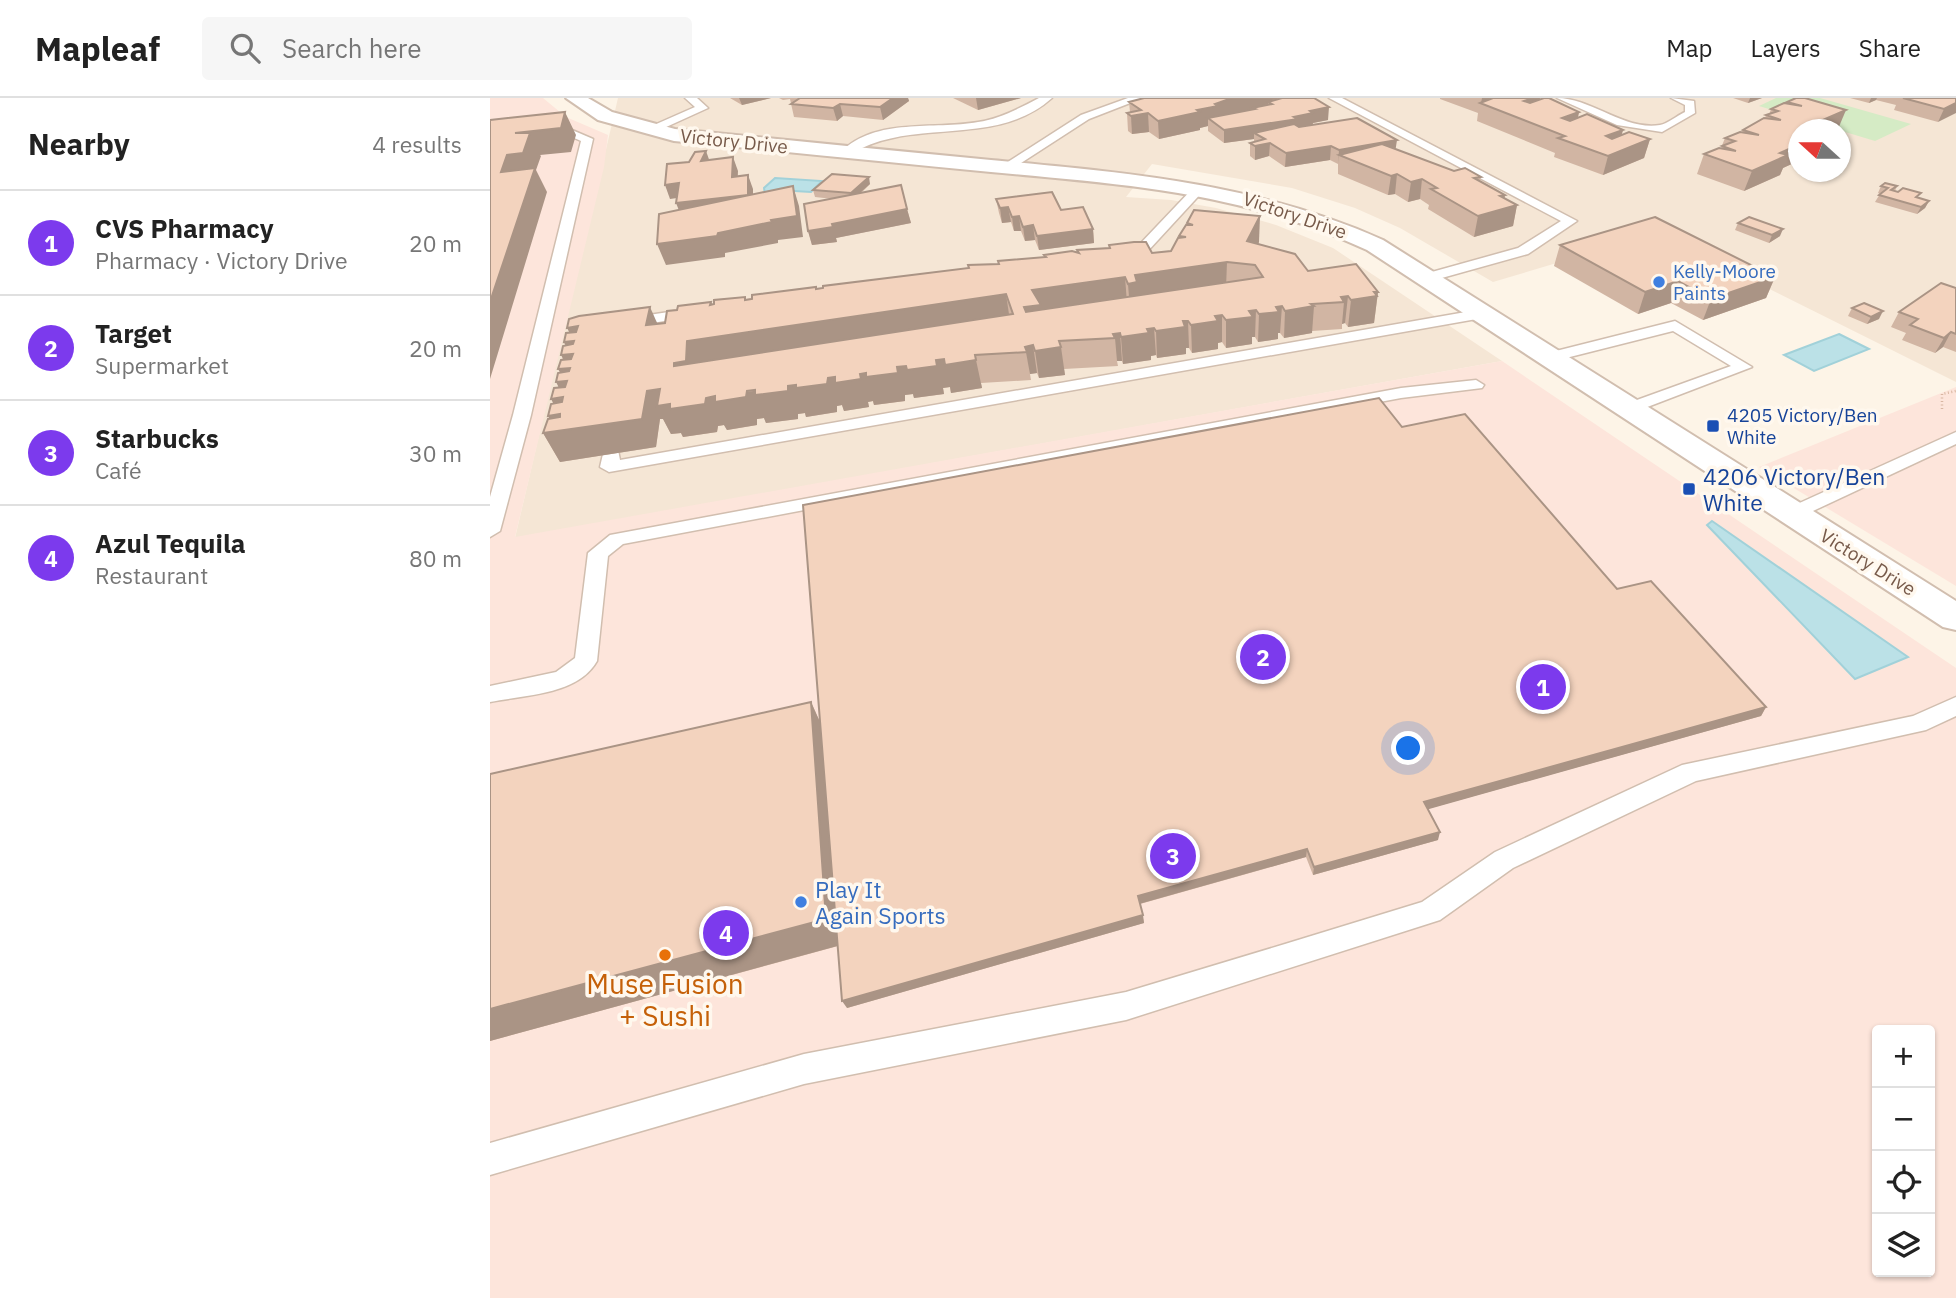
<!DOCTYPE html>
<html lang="en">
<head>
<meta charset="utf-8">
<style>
  :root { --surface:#fff; --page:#f6f6f6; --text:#222; --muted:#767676; --line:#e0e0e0; --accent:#7c3aed }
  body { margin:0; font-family:"IBM Plex Sans",sans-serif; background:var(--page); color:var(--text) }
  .controls { position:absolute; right:21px; bottom:21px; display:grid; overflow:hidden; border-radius:7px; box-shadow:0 2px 5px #0004 }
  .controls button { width:63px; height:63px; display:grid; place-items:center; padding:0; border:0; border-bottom:2px solid var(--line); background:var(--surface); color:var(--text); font:35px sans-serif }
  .compass { position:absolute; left:1298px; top:21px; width:63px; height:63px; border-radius:50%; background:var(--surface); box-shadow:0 2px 5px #0004; rotate:291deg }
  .you { position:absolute; left:919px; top:651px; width:24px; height:24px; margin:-18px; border:5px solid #fff; border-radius:50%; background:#1a73e8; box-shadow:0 0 0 10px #1a73e833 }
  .badge { display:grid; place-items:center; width:46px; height:46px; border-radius:50%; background:var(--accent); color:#fff; font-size:23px; font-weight:700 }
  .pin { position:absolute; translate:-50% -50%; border:4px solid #fff; box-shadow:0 2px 7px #0006 }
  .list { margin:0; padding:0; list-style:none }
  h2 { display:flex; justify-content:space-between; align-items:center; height:91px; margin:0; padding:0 28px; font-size:30px }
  h2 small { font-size:23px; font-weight:400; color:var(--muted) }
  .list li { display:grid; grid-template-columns:46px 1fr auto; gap:21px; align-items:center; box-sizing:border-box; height:105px; padding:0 28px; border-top:2px solid var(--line) }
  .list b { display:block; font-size:26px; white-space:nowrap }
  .list p { margin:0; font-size:23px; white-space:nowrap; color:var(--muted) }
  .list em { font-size:23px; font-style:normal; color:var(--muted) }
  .icon { flex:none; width:38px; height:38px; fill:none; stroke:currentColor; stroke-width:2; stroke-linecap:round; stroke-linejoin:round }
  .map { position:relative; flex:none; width:1466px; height:1200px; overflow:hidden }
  header { display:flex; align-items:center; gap:42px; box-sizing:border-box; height:98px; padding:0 35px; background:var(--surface); border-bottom:2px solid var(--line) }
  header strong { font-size:33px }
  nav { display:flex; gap:38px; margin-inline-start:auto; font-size:24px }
  .search { width:490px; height:63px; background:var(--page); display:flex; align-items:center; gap:18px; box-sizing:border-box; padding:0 24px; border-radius:7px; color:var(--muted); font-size:26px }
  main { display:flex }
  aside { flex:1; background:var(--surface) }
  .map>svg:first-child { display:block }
  .residential { fill:#f5e6d5; fill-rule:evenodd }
  .commercial { fill:#fde5db; fill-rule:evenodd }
  .green { fill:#d5ebc5 }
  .water { fill:#bbe1e7; stroke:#a1d1d9; stroke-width:2 }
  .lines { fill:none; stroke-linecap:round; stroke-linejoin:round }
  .service-casing { stroke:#d1beaf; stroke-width:3 }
  .tertiary-casing { stroke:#d1beaf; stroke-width:4 }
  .path { stroke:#d8b6a1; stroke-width:2.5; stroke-dasharray:1 2.5; stroke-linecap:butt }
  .service { fill:#fff; fill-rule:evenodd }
  .tertiary { fill:#fff; fill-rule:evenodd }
  .wall { fill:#d1b5a3 }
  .shaded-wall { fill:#aa9485 }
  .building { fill:#f3d3be; stroke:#aa9485; stroke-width:2; fill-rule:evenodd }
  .shop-dot { fill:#3f7fe0; stroke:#fff8ee; stroke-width:2.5 }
  .transit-dot { fill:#1a4fb4; stroke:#fff8ee; stroke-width:2.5 }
  .food-dot { fill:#e8710a; stroke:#fff8ee; stroke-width:2.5 }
  .labels { text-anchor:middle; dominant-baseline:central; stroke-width:7; stroke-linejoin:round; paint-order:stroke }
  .far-street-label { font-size:19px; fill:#775a4a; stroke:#fff8ee }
  .far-shop-label { font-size:19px; fill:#366cbe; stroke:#fff8ee; text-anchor:start }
  .far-transit-label { font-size:19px; fill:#164399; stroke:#fff8ee; text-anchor:start }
  .transit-label { font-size:23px; fill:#164399; stroke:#fff8ee; text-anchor:start }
  .shop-label { font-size:23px; fill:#366cbe; stroke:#fff8ee; text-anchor:start }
  .near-food-label { font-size:28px; fill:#c56008; stroke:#fff8ee }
</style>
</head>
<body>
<header>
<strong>Mapleaf</strong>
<div class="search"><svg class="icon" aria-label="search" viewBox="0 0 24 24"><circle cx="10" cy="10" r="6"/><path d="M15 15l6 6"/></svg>Search here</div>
<nav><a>Map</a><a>Layers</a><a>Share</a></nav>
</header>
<main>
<aside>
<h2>Nearby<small>4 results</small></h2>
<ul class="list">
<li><span class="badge">1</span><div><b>CVS Pharmacy</b><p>Pharmacy · Victory Drive</p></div><em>20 m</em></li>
<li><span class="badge">2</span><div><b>Target</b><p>Supermarket</p></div><em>20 m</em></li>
<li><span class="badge">3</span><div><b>Starbucks</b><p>Café</p></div><em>30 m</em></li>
<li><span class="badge">4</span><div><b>Azul Tequila</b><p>Restaurant</p></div><em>80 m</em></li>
</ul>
</aside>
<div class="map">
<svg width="1466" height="1200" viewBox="0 0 1466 1200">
  <rect width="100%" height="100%" fill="#fdf4e7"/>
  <path class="residential" d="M128,0H1466V284L1167,135L1003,184L910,130L865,110L802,90L662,66L636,99L681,102L726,110L786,127L843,150L1012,263L25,440ZM1308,32H1350V74H1308Z"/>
  <g class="commercial">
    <path d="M0,0H53L76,19L118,37L114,69L25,439L1012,263L1466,570V1200H0ZM1387,932H1440V1174H1387Z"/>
    <polygon points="1466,289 1466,488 1269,369"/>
  </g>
  <polygon class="green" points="1286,0 1330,0 1421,26 1385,43 1269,8"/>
  <g class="water">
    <polygon points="285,80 332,83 321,94 287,92 275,97 274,90"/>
    <polygon points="1349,236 1379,251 1324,273 1294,257"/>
    <polygon points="1222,423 1418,559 1365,581 1217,427"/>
  </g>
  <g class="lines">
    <defs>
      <g id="service">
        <polygon points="195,0 207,0 218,10 163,35 155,35 155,31 205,9"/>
        <path d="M549,0H562C505,51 422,18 361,56L351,54C386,19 444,32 488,24C509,21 530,10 549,0Z"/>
        <polygon points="638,0 653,0 599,21 520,72 510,69 591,17"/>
        <polygon points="839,0 852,0 1087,123 1038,156 941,183 931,183 931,177 1028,150 1071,123"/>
        <path d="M1067,0C1101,0 1135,33 1170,27C1177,26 1188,17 1195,14V7L1181,0L1204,3L1205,15L1172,34L1127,27Z"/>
        <polygon points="75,29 103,41 41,317 10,433 0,439 0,399 23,317 91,43 71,34 71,30"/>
        <polygon points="706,87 716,90 657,154 623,158 623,152 648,148"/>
        <polygon points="206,210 211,211 211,217 150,227 147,233 142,235 134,230 138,220"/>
        <polygon points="993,211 998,213 998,219 119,374 110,369 113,356 122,351 128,352 130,362"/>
        <polygon points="1185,223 1262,269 1139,316 1131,311 1133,307 1241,268 1183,233 1060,264 1052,259 1054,256"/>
        <path d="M986,282L994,287L992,290L911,300L133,446L118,458L107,563C88,597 34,597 0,604V588L66,574L85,560L98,455L120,437L911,290Z"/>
        <polygon points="1466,334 1466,346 1308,420 1301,422 1291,416 1294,412"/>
        <polygon points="1466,599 1466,618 1436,632 1206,683 1023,770 950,822 636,922 314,986 0,1077 0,1045 314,956 636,894 795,846 932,804 1005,754 1192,667 1423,618"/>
      </g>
      <path id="tertiary" d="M76,0H98L122,14L185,31C290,41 396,52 501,62C639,75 765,85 893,142L1466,503V532L1453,529L877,152C749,93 637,87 501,74C395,64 290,53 184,43L108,22Z"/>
    </defs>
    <use href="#service" class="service-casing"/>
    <use href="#tertiary" class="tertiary-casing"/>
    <polyline class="path" points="1452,311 1452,296 1466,293"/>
    <use href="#service" class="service"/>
    <use href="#tertiary" class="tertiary"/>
  </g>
  <g class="wall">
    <polygon points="240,0 281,0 252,7"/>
    <polygon points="289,0 418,0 419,3 393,22 353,18 347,23 304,19 300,1 293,2"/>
    <polygon points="463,0 531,0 488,12"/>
    <polygon points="791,0 782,3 838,22 823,25 823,27 906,51 964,73 991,79 990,83 1015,101 1027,107 1023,128 984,139 938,111 939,107 930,101 918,104 905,96 898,97 848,76 848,66 840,62 795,69 779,58 765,62 760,58 760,45 764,44 764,41 734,45 718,33 718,28 710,30 710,32 669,41 659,34 642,36 638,33 637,15 640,14 639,4"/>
    <polygon points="950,0 1050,0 1050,2 1089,14 1088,20 1133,32 1131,37 1160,41 1154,60 1113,77 1064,59 1065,55 987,23 988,15 950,1"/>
    <polygon points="1243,0 1272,0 1258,5"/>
    <polygon points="1306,0 1348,31 1308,32 1308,63 1293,70 1290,77 1254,93 1207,76 1214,56 1231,50 1235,40 1252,34 1253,32 1275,20 1276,17 1279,17 1281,11 1297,6 1297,4"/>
    <polygon points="1360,0 1466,0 1448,24 1404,12 1406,7 1386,2 1379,5"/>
    <polygon points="380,86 371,95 417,111 421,125 346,140 347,144 322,147 318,133 343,101 325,99 323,92"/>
    <polygon points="1391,88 1407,88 1405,93 1439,103 1435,110 1427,116 1385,104 1390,96 1388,95"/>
    <polygon points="506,101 571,112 603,131 604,145 549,152 545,142 535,143 531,133 524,133 521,124 512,125 509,115"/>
    <polygon points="697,125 769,144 768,146 818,173 888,194 884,225 858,229 855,225 852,226 852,231 822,233 822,235 794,240 790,235 788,235 788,241 768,244 765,239 762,239 762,246 736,250 732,244 728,245 728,251 702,255 699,250 696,250 696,256 667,260 666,257 661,258 661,262 633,266 632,263 627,263 628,268 574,271 575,277 549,280 547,275 540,276 541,282 491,285 492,290 461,295 460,289 453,290 454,296 424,300 423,296 415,297 415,303 384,307 383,303 378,304 379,309 354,313 352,307 347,308 347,314 316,319 315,315 308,316 308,321 276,325 274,320 267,321 267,327 237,332 234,327 228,328 227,334 193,339 191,335 181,336 173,321 170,321 166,349 70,364 53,335 59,321 68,290 70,274 75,247 74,244 175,225 187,212 221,204 222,207 255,199 256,201 509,166 508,163 555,159 554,157 587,155 587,152 619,150 619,147 662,155 681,153"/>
    <polygon points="1248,125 1290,138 1279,145 1245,132"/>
    <polygon points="1070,147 1285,179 1276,200 1213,222 1181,205 1148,216 1064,168"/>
    <polygon points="1466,190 1466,254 1453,249 1445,255 1412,242 1416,235 1401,229 1409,214"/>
    <polygon points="1362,210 1389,221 1377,226 1358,218"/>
    <polygon points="912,329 1127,491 1276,609 1271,618 937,711 948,742 823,777 816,759 650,806 654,825 357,910 348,848 0,943 0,676 321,604 330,624"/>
  </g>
  <g class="shaded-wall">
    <polygon points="249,0 281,0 252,7"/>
    <polygon points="403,0 418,0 419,3 393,22 390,9"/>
    <polygon points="486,0 531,0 488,12"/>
    <polygon points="742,0 791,0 782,2 782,5 778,4 778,6 728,23 718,20 718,28 710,30 710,32 669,41 668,23 707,12"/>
    <polygon points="992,0 1022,0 991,5"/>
    <polygon points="1043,0 1050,0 1047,15 1031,21 1034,3"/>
    <polygon points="1260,0 1272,0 1258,5"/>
    <polygon points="1381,0 1387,0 1386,2 1379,5"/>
    <polygon points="1466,0 1466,15 1448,24 1454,11"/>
    <polygon points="350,6 353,18 347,23 343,10"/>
    <polygon points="839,9 838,22 823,25 822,28 764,35 764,41 734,45 734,32 804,19 820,13"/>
    <polygon points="1356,12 1348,31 1325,32 1328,24"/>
    <polygon points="75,14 86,37 81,54 50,57 51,58 46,72 57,94 0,281 0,204 11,74 25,35"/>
    <polygon points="1089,14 1085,32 1072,20"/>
    <polygon points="658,15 659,34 642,36 641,18"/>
    <polygon points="1133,32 1128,50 1116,38"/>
    <polygon points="1308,40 1308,63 1293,70 1290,77 1254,93 1262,73 1290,55"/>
    <polygon points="1160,41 1154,60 1113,77 1118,58"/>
    <polygon points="907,42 905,55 849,57 848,66 849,52"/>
    <polygon points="780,45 779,58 765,62 765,48"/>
    <polygon points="841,48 840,62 795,69 796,55"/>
    <polygon points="216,53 221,67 211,63"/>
    <polygon points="243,59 248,73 247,93 242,79"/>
    <polygon points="907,76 905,96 898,97 901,78"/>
    <polygon points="258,77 263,91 263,111 192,120 186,105"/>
    <polygon points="379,79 380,86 362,102 361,95"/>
    <polygon points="932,81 930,101 918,104 921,84"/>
    <polygon points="189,85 194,99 180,101 175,87"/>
    <polygon points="303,88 309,108 313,139 288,142 288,145 235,155 235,159 176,167 167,146 228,135 281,122"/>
    <polygon points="1015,97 1013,111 1027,107 1023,128 984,139 988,118 1010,98"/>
    <polygon points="1439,103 1435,110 1427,116 1431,109"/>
    <polygon points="518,109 521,124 512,125 510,110"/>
    <polygon points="417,111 421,125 346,140 347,144 322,147 318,133 342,126"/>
    <polygon points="529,118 531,133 524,133 522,119"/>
    <polygon points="770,118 769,144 758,166 757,143"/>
    <polygon points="543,127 545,142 535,143 533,129"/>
    <polygon points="603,131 604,145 549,152 547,138"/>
    <polygon points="1293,131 1290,138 1279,145 1282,137"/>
    <polygon points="737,164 736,190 640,212 638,186 645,177"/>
    <polygon points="635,179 637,205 538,236 534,209 542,192"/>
    <polygon points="1285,179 1276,200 1213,222 1221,201"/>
    <polygon points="1188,183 1181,205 1148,216 1155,194"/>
    <polygon points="884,194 888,194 884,225 858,229 861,202"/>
    <polygon points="516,196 520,223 184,268 184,265 197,243"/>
    <polygon points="858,198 855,225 852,226 854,204 851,199"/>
    <polygon points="792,208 790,235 788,235 788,241 768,244 769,216 786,209"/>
    <polygon points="824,208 822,235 794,240 795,213"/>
    <polygon points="160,209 172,236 156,227"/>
    <polygon points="766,212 765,239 762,239 762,246 736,250 736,222 759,213"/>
    <polygon points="1393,213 1389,221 1377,226 1381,219"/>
    <polygon points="732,217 732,244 728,245 728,251 702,255 701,227 725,218"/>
    <polygon points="693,223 698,223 699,250 696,250 696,256 667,260 666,233"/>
    <polygon points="88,228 81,313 66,284 75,283 68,271 78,270 71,257 80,256 74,244 84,243 77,230"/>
    <polygon points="664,230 666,257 661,258 661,262 633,266 631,239"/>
    <polygon points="1461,234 1453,249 1445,255 1454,240"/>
    <polygon points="630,235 632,263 627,263 625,240 623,236"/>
    <polygon points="543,247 547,275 540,276 535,249"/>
    <polygon points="571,249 575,277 549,280 545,253"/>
    <polygon points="454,261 486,262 492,290 461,295 460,289 453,290 454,296 424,300 423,296 415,297 415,303 384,307 383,303 378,304 379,309 354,313 352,307 347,308 347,314 316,319 315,315 308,316 308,321 276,325 274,320 267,321 267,327 237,332 234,327 228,328 227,334 193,339 191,335 181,336 173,321 170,321 166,349 70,364 53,335 66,333 58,318 69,316 61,301 157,293 170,291 216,300 298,288 338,280 370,276"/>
    <polygon points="321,604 334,633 351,847 0,943 0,911"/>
    <polygon points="1276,609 1271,618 932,713 934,704"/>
    <polygon points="950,734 948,742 823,777 824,769"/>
    <polygon points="817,751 816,759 649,806 648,798"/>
    <polygon points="653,817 654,825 357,910 352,903"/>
  </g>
  <g class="building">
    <polygon points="310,0 403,0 390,9 350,6 343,10 301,6"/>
    <polygon points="654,0 742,0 725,6 728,8 707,12 710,14 668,23 658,15 641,18 637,15 651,12 639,4"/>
    <polygon points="792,0 824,0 839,9 820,13 823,15 804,19 808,21 734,32 718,20 765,11 762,10 782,6 778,4"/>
    <polygon points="1003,0 1043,0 1034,3 1040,5 1054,0 1059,0 1089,14 1072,20 1080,23 1097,16 1133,32 1116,38 1122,41 1139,34 1160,41 1118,58 1068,40 1075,38 990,5"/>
    <polygon points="1306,0 1315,0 1356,12 1328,24 1339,27 1328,32 1308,32 1308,40 1306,41 1308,42 1308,47 1290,55 1298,57 1262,73 1214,56 1229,50 1246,53 1232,48 1245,43 1235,40 1250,34 1269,37 1253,32 1274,20 1291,22 1276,17 1288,13 1281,11 1294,5 1312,8 1297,4"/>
    <polygon points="1413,0 1466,0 1466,5 1454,11"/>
    <polygon points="75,14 71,30 25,35 40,35 33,55 17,57 11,74 45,70 0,204 0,22"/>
    <polygon points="867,20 907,42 849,52 841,48 796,55 780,45 765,48 760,45 775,41 764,35 804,26 809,29"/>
    <polygon points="892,46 964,73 975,70 991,79 984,80 1015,97 1010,98 1027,107 988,118 941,91 947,90 932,81 921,84 907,76 901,78 849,57"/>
    <polygon points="216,53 211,63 243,59 242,79 258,77 258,97 186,105 189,85 175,87 177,66 199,64 205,54"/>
    <polygon points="342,76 379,79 361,95 323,92"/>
    <polygon points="1395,85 1407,88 1401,92 1408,94 1413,90 1431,95 1426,99 1439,103 1431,109 1389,97 1398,90 1391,88"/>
    <polygon points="411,87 417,111 342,126 343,129 318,133 314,106"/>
    <polygon points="303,88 307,118 281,122 282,124 228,135 227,138 167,146 169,116"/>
    <polygon points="562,94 571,112 593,109 603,131 547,138 543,127 533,129 529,118 522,119 518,109 510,110 506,101"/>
    <path d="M704,112L770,118L757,143L805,156L818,173L866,166L888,194H884L887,198L861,202L858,198L851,199L854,204L821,206L824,208L795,213L792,208L786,209L789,214L769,216L766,212L759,213L763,219L736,222L732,217L725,218L728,223L701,227L698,223H693L695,229L666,233L664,230L657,231L659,235L631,239L630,235L623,236L625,240L569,243L571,249L545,253L543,247L535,249L537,254L485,257L486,262L455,267L454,261L446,262L447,268L417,272L416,268L407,269L408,275L376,279V275L370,276L371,281L345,285V279L338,280L337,286L306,290V287L298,288V293L265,297V292L257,293L256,299L225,304V298L216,300L215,306L180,311V306L167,308L170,291L157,293L152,321L53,335L58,321L70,319V316L58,318L61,306L72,304L73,299L61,301L64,290L75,289L77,283L66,284L68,275L79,273L80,270L68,271L71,262L81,261L83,256L71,257L73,248L83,246L84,243L74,244L76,235L86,234L88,228L77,230L79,221L89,218L160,209L156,227L175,225L177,213L187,212L188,208L221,204L220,207L224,206V202L255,199V202L262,201V197L326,189V191L333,190V188L479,170L478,167L509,166L508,163L556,159L554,157L582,153L589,155L587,152L620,150L619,147L644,144H656L662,155L681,153L688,140L696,139L689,138L696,127H703L697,125ZM737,164L765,167L773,179L536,214L534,209L551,207L542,192L635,179L638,186L647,184L645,177ZM516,196L523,216L184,268V265L196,263L197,243Z"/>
    <polygon points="1165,119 1285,179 1221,201 1188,183 1155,194 1070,147"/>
    <polygon points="1259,119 1293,131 1282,137 1248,125"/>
    <polygon points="1451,185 1466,190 1466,236 1461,234 1454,240 1420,227 1428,221 1409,214"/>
    <polygon points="1374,205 1393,213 1381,219 1362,210"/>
    <polygon points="889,300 912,329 975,316 1127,491 1161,483 1276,609 934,704 950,734 824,769 817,751 648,798 653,817 352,903 313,407"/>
    <polygon points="321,604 336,821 0,911 0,676"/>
  </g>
  <g class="shop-dot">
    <circle cx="1169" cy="184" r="7"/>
    <circle cx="311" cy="804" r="7"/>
  </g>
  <g class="transit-dot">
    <rect x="1216" y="321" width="14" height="14" rx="3.5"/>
    <rect x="1192" y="384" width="14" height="14" rx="3.5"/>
  </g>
  <circle class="food-dot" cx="175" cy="857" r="7"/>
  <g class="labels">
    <g class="far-street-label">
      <text transform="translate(244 43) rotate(6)">Victory Drive</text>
      <text transform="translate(805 117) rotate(19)">Victory Drive</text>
      <text transform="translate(1378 464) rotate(32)">Victory Drive</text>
    </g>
    <g class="far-shop-label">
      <text x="1183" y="173">Kelly-Moore<tspan x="1183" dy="22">Paints</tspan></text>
    </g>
    <g class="far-transit-label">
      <text x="1237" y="317">4205 Victory/Ben<tspan x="1237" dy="22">White</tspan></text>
    </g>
    <g class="transit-label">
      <text x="1213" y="378">4206 Victory/Ben<tspan x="1213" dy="26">White</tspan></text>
    </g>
    <g class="shop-label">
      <text x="325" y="791">Play It<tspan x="325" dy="26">Again Sports</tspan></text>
    </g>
    <g class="near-food-label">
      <text x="175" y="885">Muse Fusion<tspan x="175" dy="32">+ Sushi</tspan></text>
    </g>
  </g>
</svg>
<div class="controls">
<button>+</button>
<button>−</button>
<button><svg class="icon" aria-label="locate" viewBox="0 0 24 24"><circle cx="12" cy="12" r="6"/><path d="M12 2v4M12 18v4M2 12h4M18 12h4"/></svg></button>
<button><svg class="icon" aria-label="layers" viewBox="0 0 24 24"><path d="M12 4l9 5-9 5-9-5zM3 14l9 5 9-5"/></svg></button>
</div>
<svg class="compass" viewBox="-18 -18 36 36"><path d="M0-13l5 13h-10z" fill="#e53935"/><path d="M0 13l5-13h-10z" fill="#767676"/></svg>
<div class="you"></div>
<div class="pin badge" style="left:1053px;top:589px">1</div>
<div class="pin badge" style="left:773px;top:559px">2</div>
<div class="pin badge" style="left:683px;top:758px">3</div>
<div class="pin badge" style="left:236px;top:835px">4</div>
</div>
</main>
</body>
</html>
